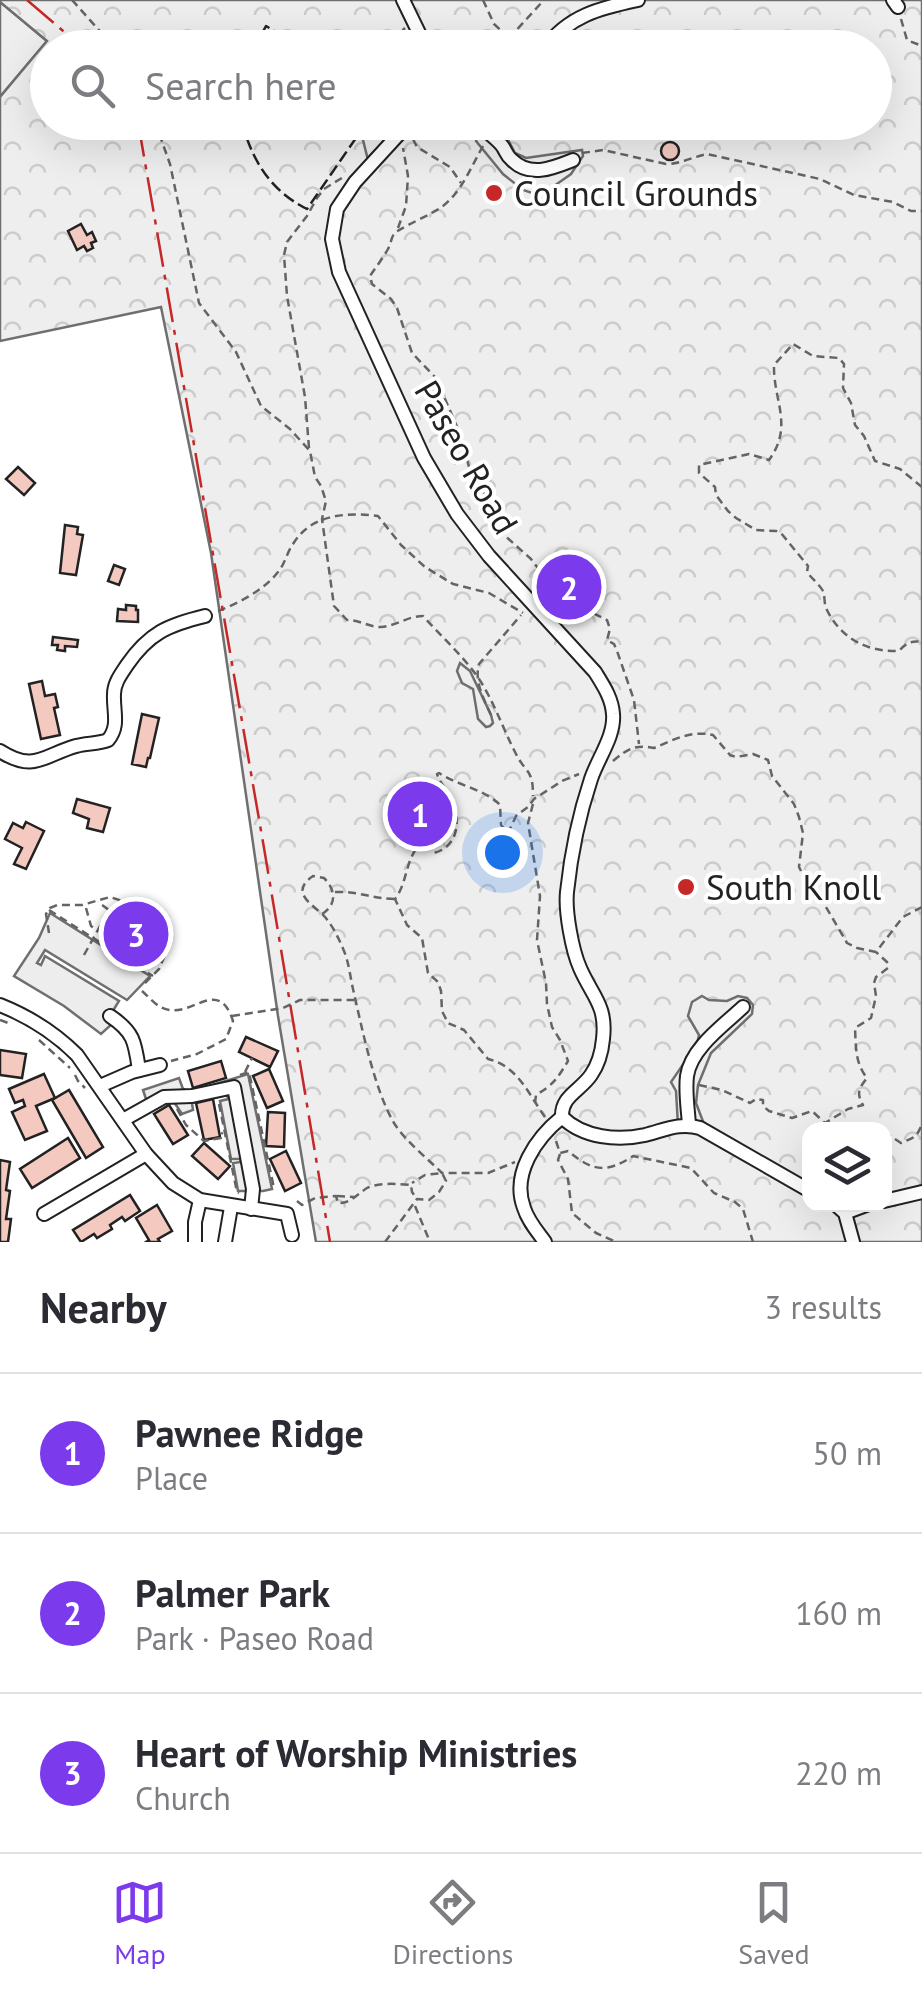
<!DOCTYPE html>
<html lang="en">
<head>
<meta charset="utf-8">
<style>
  :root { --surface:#fff; --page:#f7f7f7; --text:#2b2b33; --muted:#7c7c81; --line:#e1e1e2; --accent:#7c3aed }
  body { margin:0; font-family:"PT Sans",sans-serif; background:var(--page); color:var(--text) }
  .controls { position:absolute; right:30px; bottom:30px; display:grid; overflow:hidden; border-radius:20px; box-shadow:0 10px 40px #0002 }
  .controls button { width:90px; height:90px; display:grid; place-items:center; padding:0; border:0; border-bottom:2px solid var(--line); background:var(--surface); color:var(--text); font:50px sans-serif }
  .you { position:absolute; left:502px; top:852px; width:35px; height:35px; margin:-25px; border:8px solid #fff; border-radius:50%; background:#1a73e8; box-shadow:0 0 0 15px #1a73e833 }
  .badge { display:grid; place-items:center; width:65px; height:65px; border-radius:50%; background:var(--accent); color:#fff; font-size:32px; font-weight:700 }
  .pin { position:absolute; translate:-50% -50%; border:5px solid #fff; box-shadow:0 2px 10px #0006 }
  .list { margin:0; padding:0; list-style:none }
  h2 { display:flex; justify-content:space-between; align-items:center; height:130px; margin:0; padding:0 40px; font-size:42px }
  h2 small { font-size:32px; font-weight:400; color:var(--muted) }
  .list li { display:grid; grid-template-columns:65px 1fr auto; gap:30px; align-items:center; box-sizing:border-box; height:160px; padding:0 40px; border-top:2px solid var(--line) }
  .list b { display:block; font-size:38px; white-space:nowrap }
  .list p { margin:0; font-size:32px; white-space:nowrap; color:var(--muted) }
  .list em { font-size:32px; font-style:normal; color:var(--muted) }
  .icon { flex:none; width:55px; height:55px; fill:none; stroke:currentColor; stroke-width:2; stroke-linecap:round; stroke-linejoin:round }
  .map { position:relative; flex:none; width:922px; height:1242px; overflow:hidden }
  .search { position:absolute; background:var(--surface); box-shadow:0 10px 40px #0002; left:30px; right:30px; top:30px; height:110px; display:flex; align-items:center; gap:25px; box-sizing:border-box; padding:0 35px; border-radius:55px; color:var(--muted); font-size:38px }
  .sheet { height:610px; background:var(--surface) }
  nav { display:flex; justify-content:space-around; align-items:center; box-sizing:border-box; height:140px; border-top:2px solid var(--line); background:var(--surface); font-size:28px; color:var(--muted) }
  nav a { display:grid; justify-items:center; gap:5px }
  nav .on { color:var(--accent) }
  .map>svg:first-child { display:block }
  .grass { fill:#eee; stroke:#6f6f6f; stroke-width:2.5 }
  .forest { fill:url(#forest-crowns); stroke:#6f6f6f; stroke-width:2.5; fill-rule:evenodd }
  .parking { fill:#ededed; stroke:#6f6f6f; stroke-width:2.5 }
  .building { fill:#f3c9c0; stroke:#222; stroke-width:2.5 }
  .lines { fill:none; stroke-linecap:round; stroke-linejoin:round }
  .minor-casing { stroke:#222; stroke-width:16 }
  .path { stroke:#646464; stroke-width:2.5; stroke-dasharray:8 5; stroke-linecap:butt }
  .minor { stroke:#fff; stroke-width:12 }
  .fence { stroke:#222; stroke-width:2.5; stroke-dasharray:12 5; stroke-linecap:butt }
  .power { stroke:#c62828; stroke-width:2.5; stroke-dasharray:35 8 5 8; stroke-linecap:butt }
  .poi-dot { fill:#c62828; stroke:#fff; stroke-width:4 }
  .labels { text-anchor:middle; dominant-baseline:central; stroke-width:8; stroke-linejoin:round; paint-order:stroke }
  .poi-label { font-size:35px; fill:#222; stroke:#fff; text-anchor:start }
  .street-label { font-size:35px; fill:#222; stroke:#fff }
</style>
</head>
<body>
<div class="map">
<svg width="922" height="1242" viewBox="0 0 922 1242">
  <defs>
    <pattern id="forest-crowns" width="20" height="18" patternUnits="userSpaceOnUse" patternTransform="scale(2.5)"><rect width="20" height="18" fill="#eee"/><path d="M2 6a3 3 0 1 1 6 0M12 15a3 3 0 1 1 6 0" fill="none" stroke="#ccc"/></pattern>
  </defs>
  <rect width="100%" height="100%" fill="#fff"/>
  <polygon class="grass" points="0,2 47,41 0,97"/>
  <path class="forest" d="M0,0H922V1242H316L278,1016L211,553L161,307L0,341V97L47,41L0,2ZM48,48H874V122H48ZM810,1130H884V1204H810Z"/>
  <g class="parking">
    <polygon points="376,123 403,123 368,160 363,140"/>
    <polygon points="491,127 506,136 515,153 526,158 582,150 583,156 571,174 554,186 543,192 532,193 523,190 503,174 476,141 479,132"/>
    <polygon points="460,663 470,671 491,715 493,723 490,726 486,727 478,719 473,689 462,683 457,671"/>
    <polygon points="50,913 150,976 127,1000 45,950 37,963 41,965 45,956 119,1001 114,1009 112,1024 101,1034 64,1006 14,976 39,938"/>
    <polygon points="702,996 709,1000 727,1001 738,996 747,998 753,1005 752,1014 711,1053 698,1085 696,1103 704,1124 678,1125 676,1091 671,1082 697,1044 699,1035 688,1016 692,1002"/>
    <polygon points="248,1074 272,1189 263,1191 238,1191 233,1163 241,1162 240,1159 231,1159 220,1101 228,1099 227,1095 192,1103 193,1110 182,1114 174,1102 146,1099 143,1090 179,1078 183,1089 190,1092"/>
  </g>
  <g class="building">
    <circle cx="670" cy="151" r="9"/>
    <polygon points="81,224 87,235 92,232 96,241 91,243 93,248 87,251 84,246 77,250 68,231"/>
    <polygon points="18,467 35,483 24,495 6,479"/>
    <polygon points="65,525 78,527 77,534 83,535 76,575 60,573"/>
    <polygon points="114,565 125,569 119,585 108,581"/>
    <polygon points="126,605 136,606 136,610 138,610 138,622 117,621 118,609 126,610"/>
    <polygon points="53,637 78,640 77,647 65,646 65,651 57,650 58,645 52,645"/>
    <polygon points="42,681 45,696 55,694 58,707 54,708 60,735 41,739 29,684"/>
    <polygon points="142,714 159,718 150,758 148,758 146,767 132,764"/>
    <polygon points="77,799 110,808 103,832 87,828 89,819 73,813"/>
    <polygon points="26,822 44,831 26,869 14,864 22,848 5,839 13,823 23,828"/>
    <polygon points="123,904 167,923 161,938 158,936 154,944 116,927 119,922 116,921"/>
    <polygon points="246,1037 278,1051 270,1067 239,1052"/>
    <polygon points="0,1050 26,1054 22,1078 0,1075"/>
    <polygon points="221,1061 226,1078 193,1088 188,1071"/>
    <polygon points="269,1069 283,1101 267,1108 253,1076"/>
    <polygon points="44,1074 55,1098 36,1106 47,1131 25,1140 12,1112 25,1106 23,1100 15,1103 9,1089"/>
    <polygon points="69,1090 103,1147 86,1158 52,1100"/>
    <polygon points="213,1099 220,1137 204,1140 196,1103"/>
    <polygon points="169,1105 188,1135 173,1144 154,1114"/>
    <polygon points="268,1112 285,1113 284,1147 266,1146"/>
    <polygon points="68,1138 80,1158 32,1188 20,1169"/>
    <polygon points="204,1143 230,1166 218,1179 192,1156"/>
    <polygon points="286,1151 301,1183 285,1191 270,1159"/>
    <polygon points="0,1160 10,1162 6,1190 10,1191 6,1219 11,1219 8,1242 0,1242"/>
    <polygon points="130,1195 140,1211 125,1221 122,1217 110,1225 112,1229 97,1238 94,1234 81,1242 73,1230"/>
    <polygon points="157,1205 172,1231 158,1239 160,1242 146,1242 149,1240 136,1218"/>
  </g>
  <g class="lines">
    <defs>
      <g id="minor">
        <polyline points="403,0 420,35 423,48"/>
        <polyline points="893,0 898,7"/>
        <path d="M545,48C568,16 600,8 638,0"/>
        <path d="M410,122L355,182L337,209L332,239L339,272L424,458L457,514L489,556L595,672C603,685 612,698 613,714C615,736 598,758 591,779C579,815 571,854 567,892C565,911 572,950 580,968C592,996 607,1005 603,1039C602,1050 598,1065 591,1075C580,1091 561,1096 562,1117C583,1138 618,1141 645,1135C665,1130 680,1122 700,1128L810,1191"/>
        <path d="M482,122C486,134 496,137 503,147C507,153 506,155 512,160C530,178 553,168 573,160"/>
        <path d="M0,751C34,773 44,755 76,746C87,743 98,744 108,740C120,726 113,711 114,694C114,683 121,674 127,665C149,633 168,625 205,616"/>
        <path d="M0,1005C30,1017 54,1032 77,1055L146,1154L173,1183L200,1200L287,1214L292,1235"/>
        <path d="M110,1016C134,1032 135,1042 139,1070"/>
        <polyline points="100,1086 132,1072 160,1065"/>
        <polyline points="123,1120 164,1097 192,1096 234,1087 253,1189 251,1209"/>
        <path d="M689,1125C688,1109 685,1092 687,1076C691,1048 724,1025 743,1007"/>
        <polyline points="884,1201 922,1192"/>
        <polyline points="835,1204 845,1213 853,1242"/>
        <polyline points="845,1213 869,1204"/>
        <polyline points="44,1214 146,1154"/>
        <polyline points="195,1242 195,1222 200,1200"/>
        <polyline points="225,1242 231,1207"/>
        <path d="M545,1242C537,1231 528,1221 524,1208C511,1174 536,1138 562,1117"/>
      </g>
    </defs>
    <use href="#minor" class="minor-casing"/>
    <g class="path">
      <polyline points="72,0 115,48"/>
      <polyline points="483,0 494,24 508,37"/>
      <polyline points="901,19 907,40 922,46"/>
      <polyline points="405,28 403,30 407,48"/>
      <polyline points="500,48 544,0"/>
      <path d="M155,122L170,164L199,303L236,352L261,406L290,429L310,451L315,477L321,486L326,501L322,519L334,606L347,620C359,620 369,627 381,627C396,626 408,616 423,616C441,636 461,654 477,676C493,699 503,729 516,754C527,775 533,769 533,796"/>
      <polyline points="413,139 417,147 450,167 461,183"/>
      <path d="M483,146C471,167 462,191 443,206C433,214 397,229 394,234C391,238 391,244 388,249C383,258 376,267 370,276L372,284L391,299L397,308L412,353L436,378L461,436L471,475L478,489L487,496L491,504L495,523L503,534L531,559L553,588L577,605L607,620L610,629L607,640L614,644L617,651L634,700L639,744"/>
      <path d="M582,153L603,150L666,164C681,164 692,157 707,154L820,179L854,195L893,202L911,211H922"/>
      <polyline points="398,228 406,206 408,176 403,148"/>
      <polyline points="309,448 305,397 287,296 284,255 287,242 307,216 317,198 324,189 345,176"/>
      <path d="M922,487L900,469L875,461L864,436L855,425L851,403L843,388L844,364L839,358L813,356L793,344L774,365C773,400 794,426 769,460L749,454L699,465V473L715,487L716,495L728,511L736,518L756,530L776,531L781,533L808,566L807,572C812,579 819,584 823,591C825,596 824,603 826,608C840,638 866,652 899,651C906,643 912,640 922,642"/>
      <path d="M218,611C239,603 264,590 278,572C285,564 287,552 293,544C311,514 347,512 378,516L401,545L425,567L453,584L489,593L523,613"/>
      <path d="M491,715C484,699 474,682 479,664L521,615"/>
      <path d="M613,761C627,749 636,744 654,748C673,740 691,730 713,735L730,755L736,757L753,754L768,760L772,776L794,804L799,817L803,833L799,867L804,877L819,895L847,943L857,948L876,952L903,917L922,907"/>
      <path d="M533,804L528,823L540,896L537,940L546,983L547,1004L552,1027L560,1040L568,1061C557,1079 554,1084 536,1095L535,1103"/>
      <path d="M335,892C358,891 374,899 395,899"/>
      <polyline points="86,908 91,926 97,930"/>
      <polyline points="49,910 153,976"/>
      <polyline points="116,914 121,901"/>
      <path d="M322,914C337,905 336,890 324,878L313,876C288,893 314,905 325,917C334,928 339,939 344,951C349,963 350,976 353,989C362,1028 374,1089 394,1123C406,1142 427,1158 442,1173H488L515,1162"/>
      <polyline points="49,933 46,914 50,908 57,905 82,905 110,897 140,907"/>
      <polyline points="84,955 109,910 98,902"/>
      <polyline points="145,983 159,969 172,938 163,933"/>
      <path d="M142,991C150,998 158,1009 170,1010C195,1014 219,978 233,1021L226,1039L197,1054L171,1061"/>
      <polyline points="232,1016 283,1008 300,1000 355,1000"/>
      <polyline points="0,1020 11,1024"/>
      <polyline points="39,1040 70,1068"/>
      <polyline points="245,1072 252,1058"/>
      <polyline points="75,1075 78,1081 85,1088"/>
      <polyline points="240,1075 249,1072 274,1188"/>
      <path d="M699,1085L722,1090L750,1103L756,1099L763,1100V1106L769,1111L792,1118L812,1111L825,1123L848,1109L863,1105C856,1093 859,1088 867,1078C855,1063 856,1047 855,1028L871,1018L876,996L874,983L876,977L888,968L887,962L876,952"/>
      <polyline points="219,1104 237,1192 239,1193"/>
      <polyline points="177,1109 186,1125 204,1141 221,1138 220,1134 223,1133"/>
      <path d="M545,1117C529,1095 518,1066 488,1059L464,1030L448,1023L442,1011L441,991L438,982L428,973L422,938L407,925L395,899C410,880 404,849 429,840L434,853C460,846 461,818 450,796C446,789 440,783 437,774L439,773C457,785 486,790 500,805L501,825L508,833L516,816L528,807L534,799L562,781L579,774"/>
      <path d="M884,1132L901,1143C914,1137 916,1139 922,1124"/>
      <path d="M556,1141L560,1153L568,1151C592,1171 606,1174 633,1156L691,1168L714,1193L735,1202L743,1209L753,1242"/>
      <polyline points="560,1154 558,1160 568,1179 572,1213 596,1233 616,1242"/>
      <polyline points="337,1196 354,1197"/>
      <path d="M297,1201L302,1205L315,1198L336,1196L338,1203C350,1204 356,1195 367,1188C379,1182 399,1184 411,1185L412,1192L417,1199"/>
      <polyline points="415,1206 430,1242"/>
      <polyline points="385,1242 417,1199 429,1200 439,1192 446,1181 442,1173 425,1175 412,1183"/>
    </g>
    <use href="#minor" class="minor"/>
    <g class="fence">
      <polyline points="254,48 266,26 303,48"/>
      <path d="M242,122C252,161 271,191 307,209L367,122"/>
    </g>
    <g class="power">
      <polyline points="27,0 83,48"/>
      <polyline points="138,122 264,848 330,1242"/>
    </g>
  </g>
  <g class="poi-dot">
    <circle cx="494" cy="193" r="10"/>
    <circle cx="686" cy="887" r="10"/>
  </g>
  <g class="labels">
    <g class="poi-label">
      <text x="514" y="193">Council Grounds</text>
      <text x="706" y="887">South Knoll</text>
    </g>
    <g class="street-label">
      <text transform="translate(467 457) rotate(60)">Paseo Road</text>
    </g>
  </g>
</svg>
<div class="controls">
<button><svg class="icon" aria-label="layers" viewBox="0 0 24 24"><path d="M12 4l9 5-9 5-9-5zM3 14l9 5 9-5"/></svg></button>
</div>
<div class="you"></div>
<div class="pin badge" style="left:420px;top:814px">1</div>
<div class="pin badge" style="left:569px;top:587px">2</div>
<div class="pin badge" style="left:136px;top:934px">3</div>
<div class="search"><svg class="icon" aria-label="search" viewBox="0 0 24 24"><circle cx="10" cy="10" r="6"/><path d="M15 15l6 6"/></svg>Search here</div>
</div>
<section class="sheet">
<h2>Nearby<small>3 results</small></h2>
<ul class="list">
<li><span class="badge">1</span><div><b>Pawnee Ridge</b><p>Place</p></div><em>50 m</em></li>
<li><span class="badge">2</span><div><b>Palmer Park</b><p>Park · Paseo Road</p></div><em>160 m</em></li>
<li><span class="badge">3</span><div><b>Heart of Worship Ministries</b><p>Church</p></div><em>220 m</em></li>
</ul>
</section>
<nav>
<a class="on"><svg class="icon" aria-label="map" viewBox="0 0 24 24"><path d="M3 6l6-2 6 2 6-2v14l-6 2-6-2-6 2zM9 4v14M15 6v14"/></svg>Map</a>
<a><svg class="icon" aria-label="directions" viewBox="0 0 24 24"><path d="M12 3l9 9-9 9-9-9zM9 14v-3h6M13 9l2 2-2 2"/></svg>Directions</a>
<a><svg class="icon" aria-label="saved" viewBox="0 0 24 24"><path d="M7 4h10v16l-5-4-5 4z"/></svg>Saved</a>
</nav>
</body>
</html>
